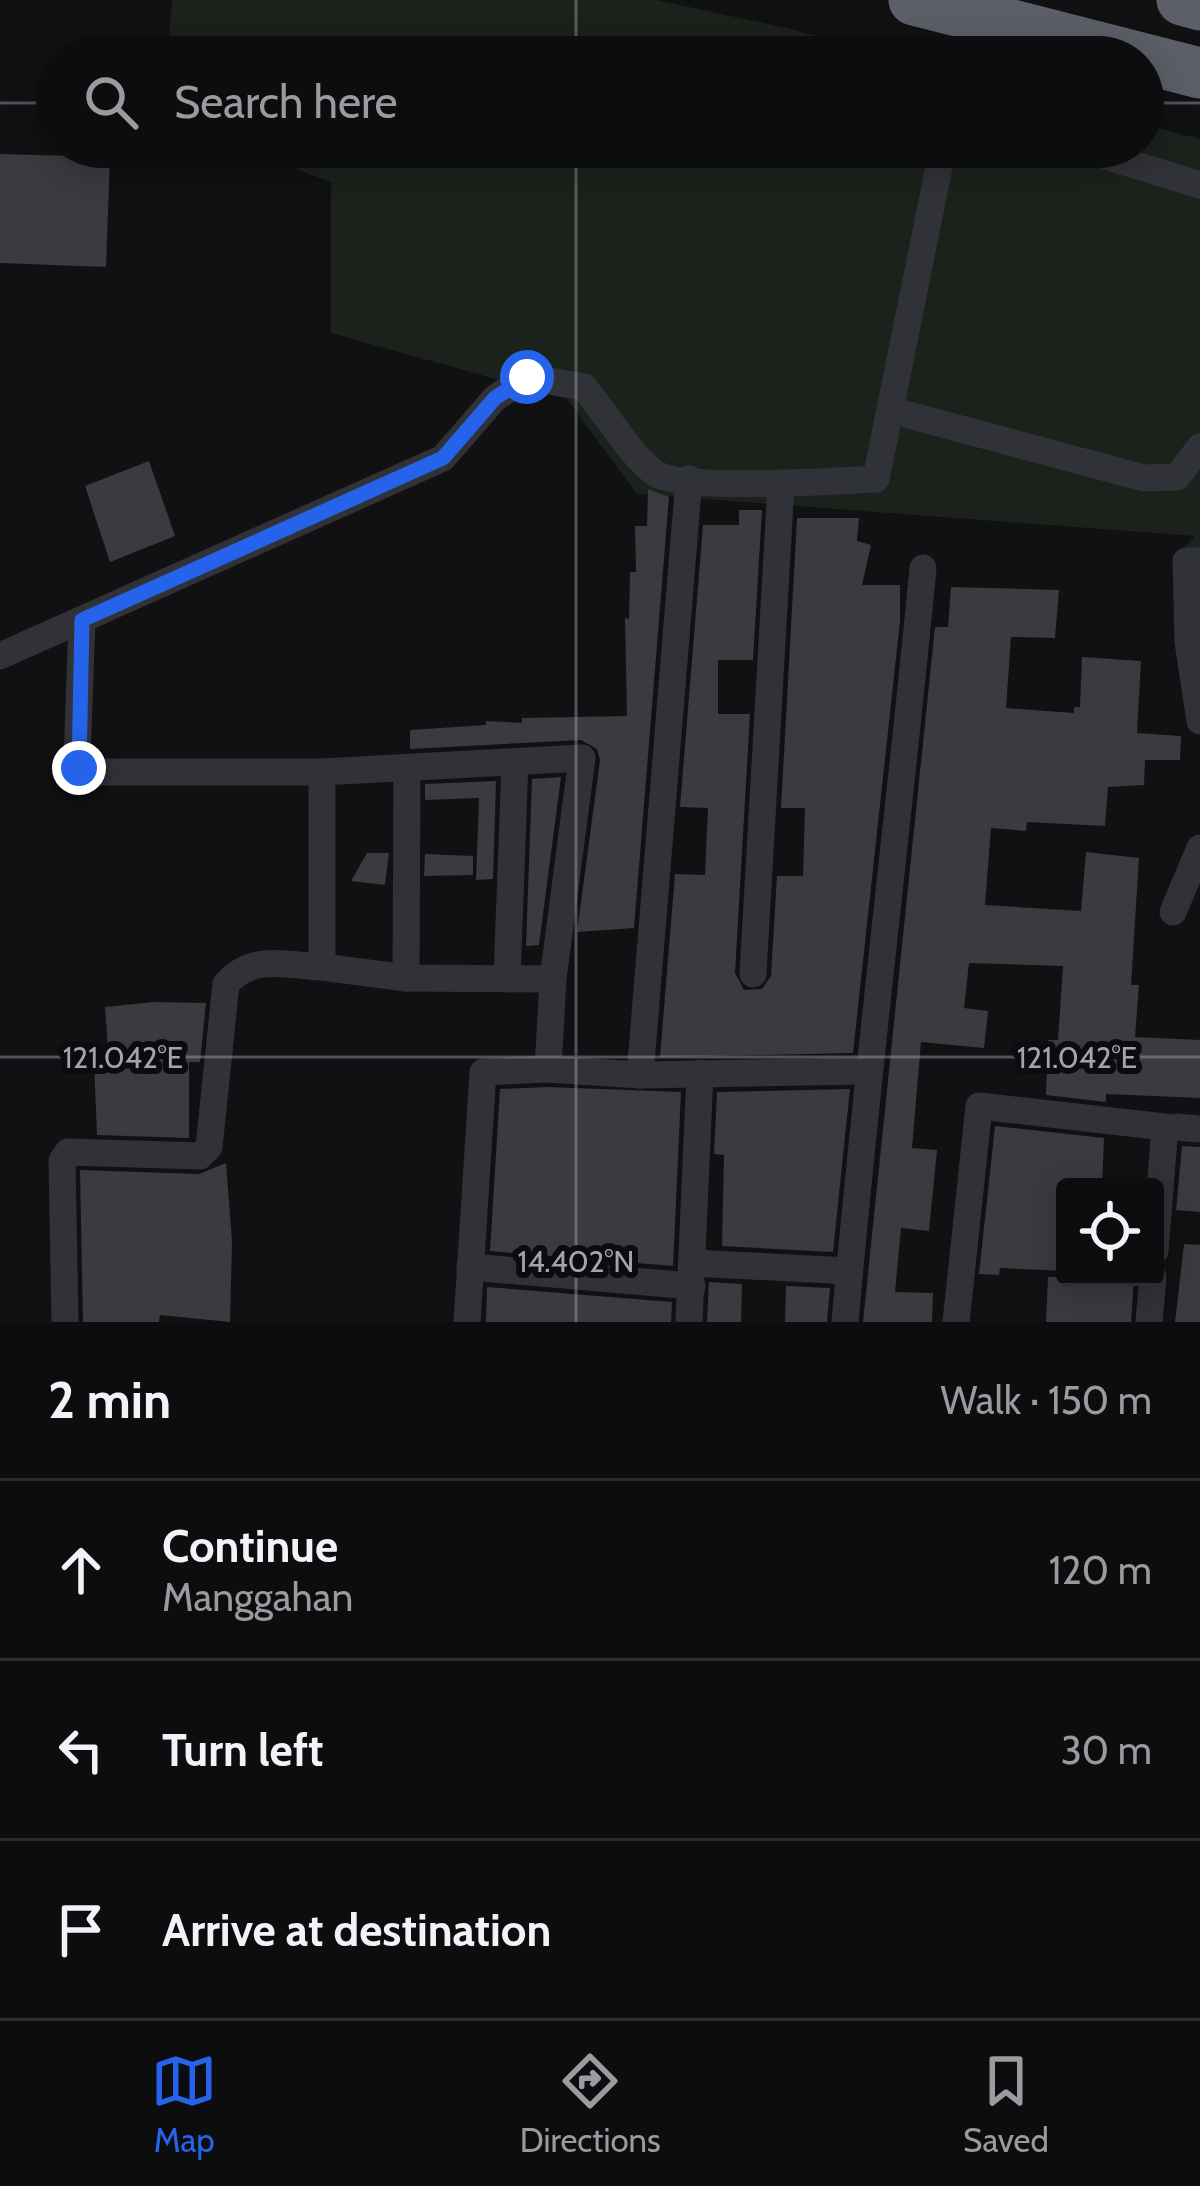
<!DOCTYPE html>
<html lang="en">
<head>
<meta charset="utf-8">
<style>
  :root { --surface:#0d0c0e; --page:#1b1a1c; --text:#f1f3f6; --muted:#9a9b9e; --line:#2d2c2e; --accent:#2563eb }
  body { margin:0; font-family:Cabin,sans-serif; background:var(--page); color:var(--text) }
  .controls { position:absolute; right:36px; bottom:36px; display:grid; overflow:hidden; border-radius:12px; box-shadow:0 6px 30px #0003 }
  .controls button { width:108px; height:108px; display:grid; place-items:center; padding:0; border:0; border-bottom:3px solid var(--line); background:var(--surface); color:var(--text); font:60px sans-serif }
  .stop { position:absolute; width:36px; height:36px; margin:-27px; border:9px solid #2563eb; border-radius:50%; background:#fff }
  .stop.end { background:#2563eb; border-color:#fff; box-shadow:0 3px 12px #0008 }
  .list { margin:0; padding:0; list-style:none }
  h2 { display:flex; justify-content:space-between; align-items:center; height:156px; margin:0; padding:0 48px; font-size:51px }
  h2 small { font-size:39px; font-weight:400; color:var(--muted) }
  .list li { display:grid; grid-template-columns:78px 1fr auto; gap:36px; align-items:center; box-sizing:border-box; height:180px; padding:0 48px; border-top:3px solid var(--line) }
  .list b { display:block; font-size:45px; white-space:nowrap }
  .list p { margin:0; font-size:39px; white-space:nowrap; color:var(--muted) }
  .list em { font-size:39px; font-style:normal; color:var(--muted) }
  .icon { flex:none; width:66px; height:66px; fill:none; stroke:currentColor; stroke-width:2; stroke-linecap:round; stroke-linejoin:round }
  .map { position:relative; flex:none; width:1200px; height:1322px; overflow:hidden }
  .search { position:absolute; background:var(--surface); box-shadow:0 6px 30px #0003; left:36px; right:36px; top:36px; height:132px; display:flex; align-items:center; gap:30px; box-sizing:border-box; padding:0 42px; border-radius:66px; color:var(--muted); font-size:45px }
  .sheet { height:696px; background:var(--surface) }
  nav { display:flex; justify-content:space-around; align-items:center; box-sizing:border-box; height:168px; border-top:3px solid var(--line); background:var(--surface); font-size:33px; color:var(--muted) }
  nav a { display:grid; justify-items:center; gap:6px }
  nav .on { color:var(--accent) }
  .map>svg:first-child { display:block }
  .green { fill:#1b221c }
  .building { fill:#3a3a3f }
  .lines { fill:none; stroke-linecap:round; stroke-linejoin:round }
  .street { stroke:#313237; stroke-width:27 }
  .highway { stroke:#5d5f68; stroke-width:51 }
  .route { stroke:#2563eb; stroke-width:15 }
  .ticks { fill:none; stroke:#a1a5b3; stroke-width:3; stroke-opacity:0.45 }
  .ticks-label { font-size:30px; text-anchor:middle; fill:#a1a5b3; stroke:#0c0b0d; stroke-width:12; stroke-linejoin:round; paint-order:stroke }
</style>
</head>
<body>
<div class="map">
<svg width="1200" height="1322" viewBox="0 0 1200 1322">
  <rect width="100%" height="100%" fill="#111012"/>
  <g class="green">
    <polygon points="172,0 657,0 795,30 897,57 167,57"/>
    <polygon points="1143,124 1200,139 1200,553 1179,553 1195,536 637,494 567,399 331,333 331,182 237,147 1143,147"/>
  </g>
  <g class="building">
    <polygon points="0,154 110,157 106,267 0,263"/>
    <polygon points="149,461 175,536 110,562 85,486"/>
    <polygon points="648,489 669,497 634,928 577,932 600,760 597,749 581,740 410,749 410,730 486,725 486,721 522,723 522,718 627,716 625,618 629,619 630,572 636,572 635,526 647,526"/>
    <polygon points="739,510 762,510 753,660 718,660 718,714 750,714 735,973 744,990 762,989 771,976 777,876 803,876 805,808 781,808 797,518 859,518 857,541 871,545 862,585 900,585 900,621 853,1053 660,1057 675,874 705,875 708,808 680,807 703,525 739,525"/>
    <polygon points="951,587 1059,590 1055,638 1011,637 1006,708 1074,713 1074,707 1080,707 1082,657 1141,661 1137,733 1181,736 1180,760 1145,760 1144,785 1108,787 1105,826 1027,822 1026,831 991,828 985,905 1081,911 1086,852 1139,858 1131,985 1139,985 1135,1037 1200,1040 1200,1098 1106,1094 1106,1102 1046,1095 1048,1040 1058,1040 1063,966 969,963 964,1008 988,1011 984,1048 921,1042 912,1148 937,1150 929,1231 901,1228 895,1292 933,1293 932,1322 863,1322 935,627 948,627"/>
    <polygon points="561,777 539,945 526,946 532,779"/>
    <polygon points="496,781 493,879 476,880 479,798 425,800 425,784"/>
    <polygon points="367,853 389,853 385,885 351,881"/>
    <polygon points="425,854 473,856 473,875 424,876"/>
    <polygon points="154,1002 206,1003 200,1062 189,1062 189,1138 97,1135 94,1062 109,1062 105,1007"/>
    <polygon points="548,1087 681,1092 673,1266 490,1251 500,1089"/>
    <polygon points="850,1089 833,1252 722,1246 724,1155 714,1154 717,1092"/>
    <polygon points="995,1126 1104,1138 1102,1187 1065,1187 1065,1271 1000,1268 999,1275 979,1274"/>
    <polygon points="1182,1146 1200,1147 1200,1212 1176,1210"/>
    <polygon points="226,1163 232,1241 230,1322 160,1315 159,1322 83,1322 80,1170 199,1174"/>
    <polygon points="1184,1244 1200,1245 1200,1322 1175,1322"/>
    <polygon points="1048,1277 1134,1277 1131,1322 1046,1322"/>
    <polygon points="709,1282 742,1284 741,1322 707,1322"/>
    <polygon points="786,1286 830,1288 827,1322 785,1322"/>
    <polygon points="487,1287 672,1302 671,1322 486,1322"/>
  </g>
  <g class="lines">
    <g class="street">
      <polyline points="1077,147 1200,185"/>
      <polyline points="890,410 1144,478 1177,477 1200,447"/>
      <polyline points="1200,561 1186,561 1188,642 1200,721"/>
      <polyline points="82,620 77,760 86,772 322,772"/>
      <path d="M0,656L443,458L495,398L527,377L584,387C605,412 629,454 655,473C680,491 838,481 876,479L943,147"/>
      <polyline points="1173,912 1200,848"/>
      <polyline points="753,974 781,485"/>
      <polyline points="406,978 407,768"/>
      <polyline points="507,979 515,762"/>
      <polyline points="548,1069 553,979 582,758 322,772 322,967 406,978 553,979"/>
      <polyline points="640,1075 689,479"/>
      <polyline points="1176,1127 1200,1129"/>
      <polyline points="693,1263 849,1271"/>
      <polyline points="470,1267 692,1286"/>
      <path d="M65,1322L62,1160L68,1152L200,1156L209,1147L226,984C253,954 284,965 322,967"/>
      <polyline points="467,1322 483,1072 548,1069 640,1075 867,1071"/>
      <polyline points="689,1322 700,1073"/>
      <path d="M845,1322C867,1070 899,819 923,568"/>
      <polyline points="956,1322 979,1106 1165,1127 1155,1251"/>
      <polyline points="1149,1322 1153,1277"/>
    </g>
    <g class="highway">
      <polyline points="914,0 1200,73"/>
      <polyline points="1182,0 1200,5"/>
    </g>
  </g>
  <g class="lines">
    <polyline class="route" points="79,768 82,620 443,458 495,398 527,377"/>
  </g>
  <path class="ticks" d="M576,0V57M0,103H57M1143,103H1200M576,147V1322M0,1057H1200"/>
  <g class="ticks-label">
    <text x="1077" y="1068">121.042°E</text>
    <text x="123" y="1068">121.042°E</text>
    <text x="576" y="1272">14.402°N</text>
  </g>
</svg>
<div class="controls">
<button><svg class="icon" aria-label="locate" viewBox="0 0 24 24"><circle cx="12" cy="12" r="6"/><path d="M12 2v4M12 18v4M2 12h4M18 12h4"/></svg></button>
</div>
<div class="stop" style="left:527px;top:377px"></div>
<div class="stop end" style="left:79px;top:768px"></div>
<div class="search"><svg class="icon" aria-label="search" viewBox="0 0 24 24"><circle cx="10" cy="10" r="6"/><path d="M15 15l6 6"/></svg>Search here</div>
</div>
<section class="sheet">
<h2>2 min<small>Walk · 150 m</small></h2>
<ul class="list">
<li><svg class="icon" aria-label="ahead" viewBox="0 0 24 24"><path d="M12 20V5M6 11l6-6 6 6"/></svg><div><b>Continue</b><p>Manggahan</p></div><em>120 m</em></li>
<li><svg class="icon" aria-label="left" viewBox="0 0 24 24"><path d="M17 20v-9H6M10 6l-5 5 5 5"/></svg><div><b>Turn left</b></div><em>30 m</em></li>
<li><svg class="icon" aria-label="arrive" viewBox="0 0 24 24"><path d="M6 21V4h12l-3 4 3 4H6"/></svg><div><b>Arrive at destination</b></div></li>
</ul>
</section>
<nav>
<a class="on"><svg class="icon" aria-label="map" viewBox="0 0 24 24"><path d="M3 6l6-2 6 2 6-2v14l-6 2-6-2-6 2zM9 4v14M15 6v14"/></svg>Map</a>
<a><svg class="icon" aria-label="directions" viewBox="0 0 24 24"><path d="M12 3l9 9-9 9-9-9zM9 14v-3h6M13 9l2 2-2 2"/></svg>Directions</a>
<a><svg class="icon" aria-label="saved" viewBox="0 0 24 24"><path d="M7 4h10v16l-5-4-5 4z"/></svg>Saved</a>
</nav>
</body>
</html>
